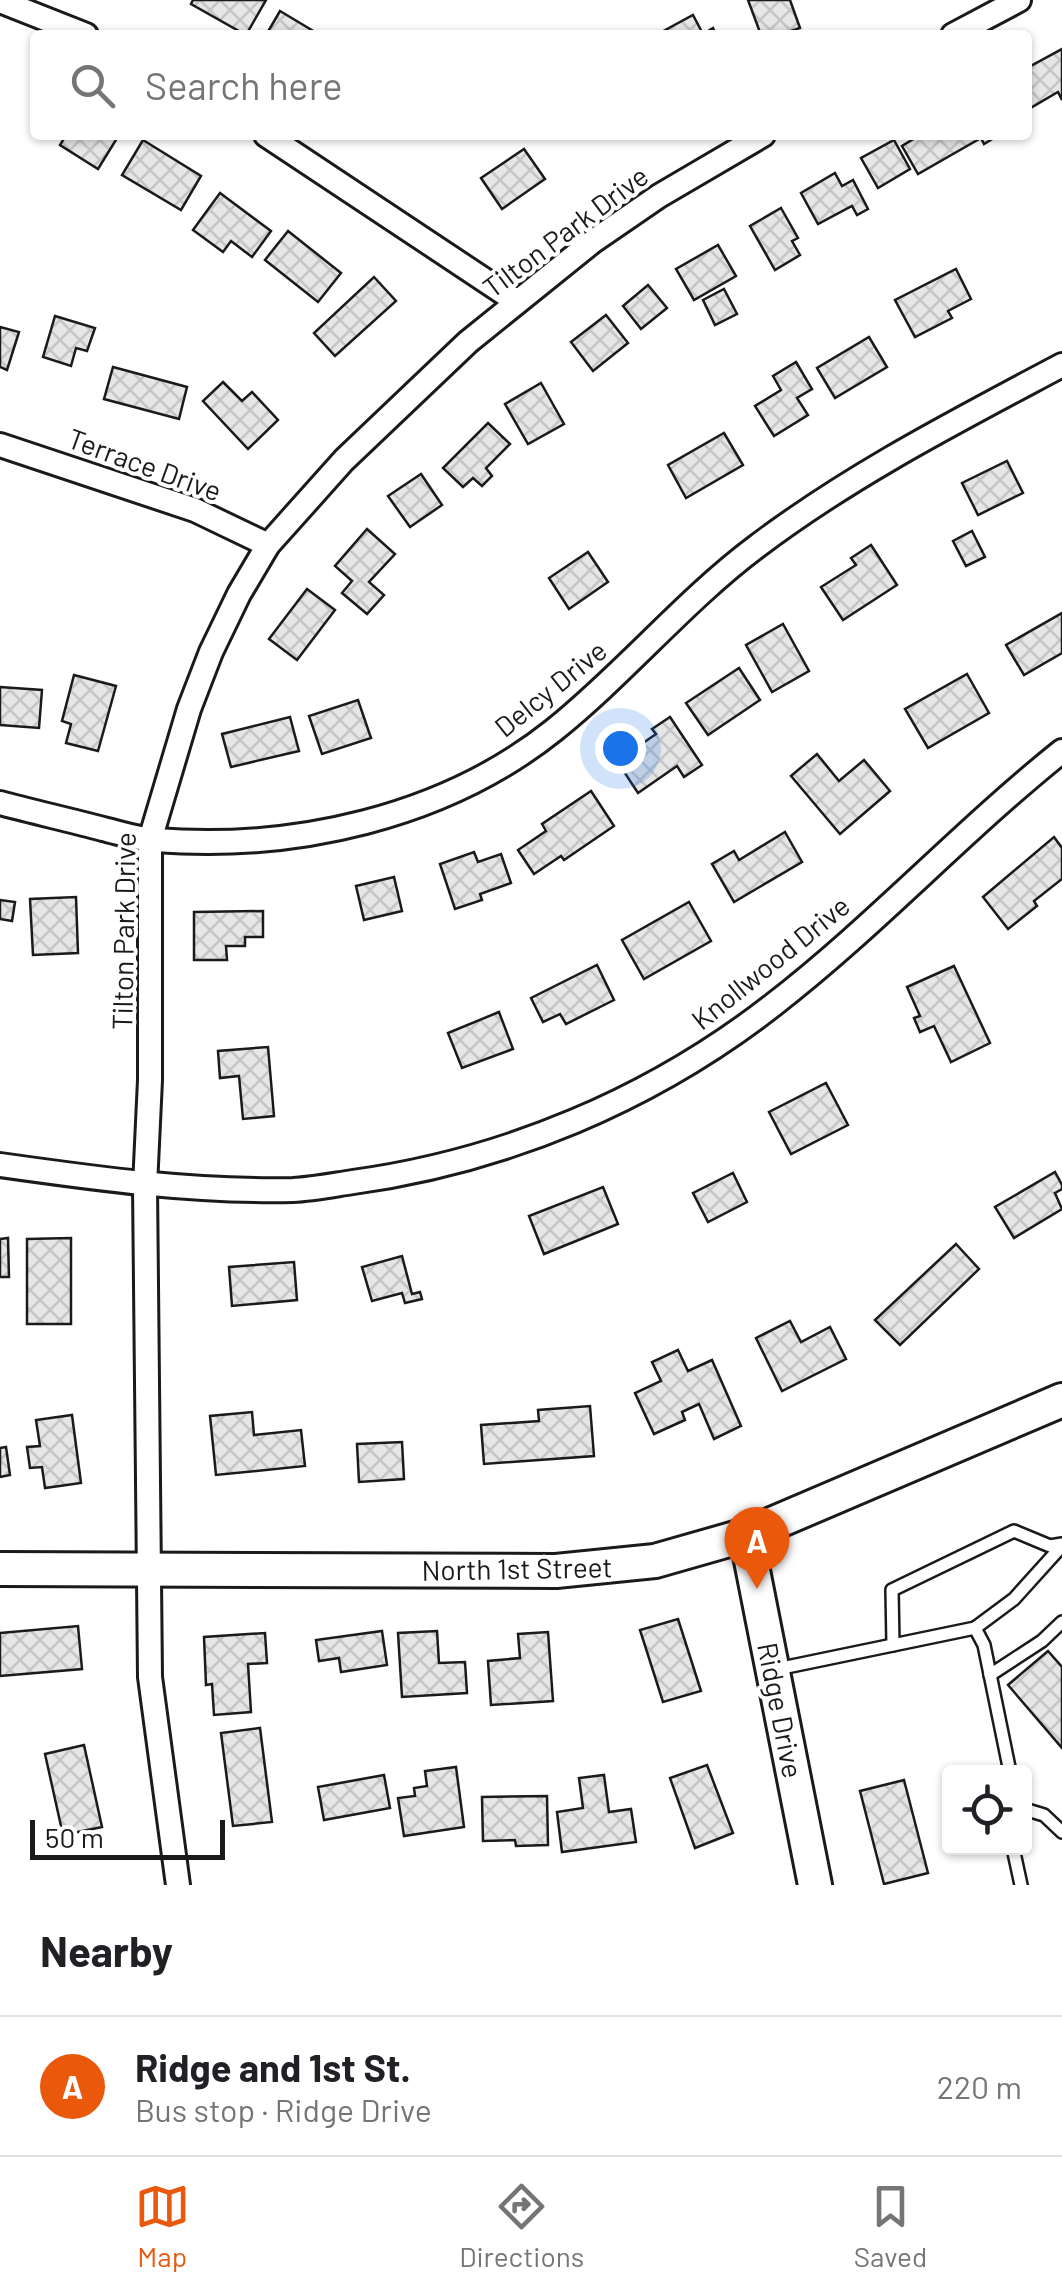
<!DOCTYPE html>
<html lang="en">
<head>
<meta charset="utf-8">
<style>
  :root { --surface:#fff; --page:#f2f2f2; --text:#202124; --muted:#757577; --line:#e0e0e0; --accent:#ea580c }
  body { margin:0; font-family:Barlow,sans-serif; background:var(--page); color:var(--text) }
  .controls { position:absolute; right:30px; bottom:30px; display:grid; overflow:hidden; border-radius:10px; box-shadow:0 2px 8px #0004 }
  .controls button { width:90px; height:90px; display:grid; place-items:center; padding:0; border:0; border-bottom:2px solid var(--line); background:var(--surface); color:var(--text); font:50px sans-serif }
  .scale { position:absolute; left:30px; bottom:25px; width:195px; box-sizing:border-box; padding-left:10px; border:5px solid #1a1a1a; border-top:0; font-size:28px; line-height:35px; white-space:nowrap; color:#1a1a1a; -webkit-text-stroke:8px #fff; paint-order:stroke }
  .you { position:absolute; left:620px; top:748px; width:35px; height:35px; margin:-25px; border:8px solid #fff; border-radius:50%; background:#1a73e8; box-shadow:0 0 0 15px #1a73e833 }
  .badge { display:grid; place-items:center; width:65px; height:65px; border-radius:50%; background:var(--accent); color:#fff; font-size:32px; font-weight:700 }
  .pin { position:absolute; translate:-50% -82px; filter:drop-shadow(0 2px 5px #0008) }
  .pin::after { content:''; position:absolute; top:52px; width:35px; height:30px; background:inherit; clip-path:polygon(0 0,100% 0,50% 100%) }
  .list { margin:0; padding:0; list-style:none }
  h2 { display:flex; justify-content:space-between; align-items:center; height:130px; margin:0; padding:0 40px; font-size:42px }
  h2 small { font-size:32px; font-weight:400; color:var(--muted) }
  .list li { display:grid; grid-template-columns:65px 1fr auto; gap:30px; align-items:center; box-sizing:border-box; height:140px; padding:0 40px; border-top:2px solid var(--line) }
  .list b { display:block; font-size:38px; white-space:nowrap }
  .list p { margin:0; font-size:32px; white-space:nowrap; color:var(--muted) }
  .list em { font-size:32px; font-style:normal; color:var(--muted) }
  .icon { flex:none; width:55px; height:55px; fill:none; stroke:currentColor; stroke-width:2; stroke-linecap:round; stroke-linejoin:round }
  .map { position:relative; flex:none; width:1062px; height:1885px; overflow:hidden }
  .search { position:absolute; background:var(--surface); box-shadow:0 2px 8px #0004; left:30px; right:30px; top:30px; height:110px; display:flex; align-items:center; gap:25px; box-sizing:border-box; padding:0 35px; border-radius:10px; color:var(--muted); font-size:38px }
  .sheet { height:270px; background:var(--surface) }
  nav { display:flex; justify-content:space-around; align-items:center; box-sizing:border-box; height:140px; border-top:2px solid var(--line); background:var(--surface); font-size:28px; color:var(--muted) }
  nav a { display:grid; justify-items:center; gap:5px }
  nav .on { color:var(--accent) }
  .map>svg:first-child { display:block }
  .building { fill:url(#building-cross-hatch); stroke:#1a1a1a; stroke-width:2.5 }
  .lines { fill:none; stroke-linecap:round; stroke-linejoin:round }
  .lane-casing { stroke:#1a1a1a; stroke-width:16 }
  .street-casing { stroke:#1a1a1a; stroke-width:28 }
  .secondary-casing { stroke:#1a1a1a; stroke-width:38 }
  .lane { stroke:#fff; stroke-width:11 }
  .street { stroke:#fff; stroke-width:22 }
  .secondary { stroke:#fff; stroke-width:32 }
  .labels { text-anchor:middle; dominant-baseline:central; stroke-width:8; stroke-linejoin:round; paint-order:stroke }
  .street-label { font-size:28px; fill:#1a1a1a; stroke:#fff }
</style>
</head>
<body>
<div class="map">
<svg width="1062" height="1885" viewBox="0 0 1062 1885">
  <defs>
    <pattern id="building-cross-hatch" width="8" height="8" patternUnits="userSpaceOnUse" patternTransform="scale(2.5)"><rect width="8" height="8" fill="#e6e6e6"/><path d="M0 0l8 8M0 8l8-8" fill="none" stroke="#c5c5c5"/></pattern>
  </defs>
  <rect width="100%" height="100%" fill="#fff"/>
  <g class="building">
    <polygon points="193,0 266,0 246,35 191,4"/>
    <polygon points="748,0 790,0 800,28 779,35 761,35"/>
    <polygon points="280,11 320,35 266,35"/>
    <polygon points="693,15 703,34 713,28 716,35 656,35"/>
    <polygon points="1062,49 1062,100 1058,92 1027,110 1027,68"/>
    <polygon points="66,135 119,135 98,169 60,145"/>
    <polygon points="920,135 999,135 984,144 981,138 918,174 902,146"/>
    <polygon points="143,140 201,176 181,210 122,175"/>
    <polygon points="894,140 910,169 878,188 861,158"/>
    <polygon points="524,149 545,179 502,209 481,178"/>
    <polygon points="835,173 842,186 853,180 868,209 857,215 852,206 818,224 801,193"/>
    <polygon points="220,193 271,231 252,257 231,241 223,252 193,230"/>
    <polygon points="781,208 798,238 792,241 800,255 775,270 750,226"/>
    <polygon points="288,231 341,273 318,302 265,260"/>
    <polygon points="718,245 736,276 694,300 676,269"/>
    <polygon points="956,269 971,299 948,311 952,318 915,337 895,300"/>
    <polygon points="374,277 396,301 335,356 314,333"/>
    <polygon points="648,285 667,308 641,329 623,306"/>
    <polygon points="724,289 737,314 715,325 703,300"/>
    <polygon points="606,315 628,343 593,371 571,342"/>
    <polygon points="55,316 95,328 87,351 76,348 71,366 43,357"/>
    <polygon points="0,327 19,332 7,370 0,367"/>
    <polygon points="869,337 887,367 835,398 817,368"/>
    <polygon points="796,362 812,389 797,398 808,415 774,436 755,406 781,390 773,376"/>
    <polygon points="113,367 187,387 179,419 104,399"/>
    <polygon points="223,382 242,401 252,392 278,420 248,449 203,401"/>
    <polygon points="541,383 564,424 528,444 505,404"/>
    <polygon points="488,423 510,444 486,468 492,476 482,486 473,478 463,487 443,468"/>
    <polygon points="724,433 743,465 686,498 668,465"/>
    <polygon points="1007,461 1023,493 978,515 962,483"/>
    <polygon points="421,474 442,505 410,527 388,496"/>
    <polygon points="367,529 395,554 369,582 384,595 367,614 342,593 352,581 335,566"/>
    <polygon points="972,531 985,557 966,566 953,541"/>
    <polygon points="871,545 897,585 843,620 821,587 856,565 851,558"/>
    <polygon points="588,552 608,582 569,609 549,578"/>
    <polygon points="307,589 335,610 297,660 269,639"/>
    <polygon points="1062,613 1062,653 1024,675 1006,645"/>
    <polygon points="783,624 809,671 772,692 746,645"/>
    <polygon points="739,668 760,700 708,735 686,703"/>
    <polygon points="967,674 989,713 928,748 905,709"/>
    <polygon points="74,675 116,686 98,751 66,743 71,724 62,721"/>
    <polygon points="0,687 42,690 39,728 0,725"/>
    <polygon points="358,700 371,738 322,754 309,716"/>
    <polygon points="290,717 299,751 231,767 222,734"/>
    <polygon points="670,717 702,765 684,777 677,766 638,793 617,761 656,734 652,729"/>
    <polygon points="817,754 839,781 864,760 890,791 840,834 791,776"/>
    <polygon points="591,791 614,826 564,860 561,856 534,874 518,850 546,831 542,824"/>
    <polygon points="785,832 802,862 734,902 712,864 734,851 739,860"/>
    <polygon points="1054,837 1062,848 1062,879 1034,901 1037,906 1008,929 983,897"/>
    <polygon points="474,852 478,862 501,854 511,883 480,894 482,900 455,909 440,864"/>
    <polygon points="394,877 402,911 364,920 356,886"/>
    <polygon points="76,897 78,953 33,955 30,899"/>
    <polygon points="0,900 15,902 12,921 0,919"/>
    <polygon points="689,902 711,941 644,979 622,940"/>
    <polygon points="263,911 263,937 245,937 245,946 226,946 227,960 194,960 194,912"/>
    <polygon points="597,965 614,1000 566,1024 560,1014 543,1022 531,998"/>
    <polygon points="954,966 990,1043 951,1062 934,1026 920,1032 914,1018 920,1016 907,987"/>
    <polygon points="499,1012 513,1049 462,1068 448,1033"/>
    <polygon points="268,1047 274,1116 243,1119 239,1076 220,1078 218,1051"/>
    <polygon points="826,1083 848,1125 791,1154 769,1112"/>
    <polygon points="1055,1172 1062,1185 1062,1189 1055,1193 1062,1209 1014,1238 995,1207"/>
    <polygon points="733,1173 747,1202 708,1222 693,1193"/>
    <polygon points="603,1187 618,1224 544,1254 529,1216"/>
    <polygon points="8,1238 9,1277 0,1277 0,1239"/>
    <polygon points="71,1238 71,1324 27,1324 27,1239"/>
    <polygon points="956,1244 979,1269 900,1345 875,1320"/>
    <polygon points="402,1256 412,1294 420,1292 422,1299 405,1303 402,1293 372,1301 362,1267"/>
    <polygon points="294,1262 297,1300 232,1306 229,1267"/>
    <polygon points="790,1321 801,1342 830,1327 846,1359 782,1391 756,1338"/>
    <polygon points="678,1350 688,1371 712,1360 741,1426 714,1439 699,1404 682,1412 685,1420 654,1434 635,1393 661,1381 652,1362"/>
    <polygon points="590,1406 594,1456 484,1464 481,1425 539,1421 538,1410"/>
    <polygon points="252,1412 254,1435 301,1430 305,1466 216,1475 210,1416"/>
    <polygon points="72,1415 81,1483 45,1488 42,1467 30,1468 27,1447 40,1446 36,1420"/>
    <polygon points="402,1442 404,1479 359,1482 357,1444"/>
    <polygon points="6,1447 10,1475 0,1477 0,1448"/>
    <polygon points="678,1619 701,1691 663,1702 640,1630"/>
    <polygon points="78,1626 82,1669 0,1676 0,1633"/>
    <polygon points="382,1631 387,1665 341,1672 339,1658 319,1661 316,1640"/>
    <polygon points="437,1631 439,1663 465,1662 467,1693 402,1697 398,1633"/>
    <polygon points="548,1632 553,1701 491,1705 488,1661 520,1658 518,1634"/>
    <polygon points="265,1633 267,1663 248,1664 251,1712 214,1715 212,1684 206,1685 204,1637"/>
    <polygon points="1048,1651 1062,1667 1062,1748 1008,1685"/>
    <polygon points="260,1728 272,1822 233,1826 221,1733"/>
    <polygon points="84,1745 102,1827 63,1835 45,1754"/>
    <polygon points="707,1765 733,1833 695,1848 670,1778"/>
    <polygon points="456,1767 464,1827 404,1836 398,1798 415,1796 414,1788 427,1786 425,1771"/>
    <polygon points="384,1775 390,1808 324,1820 318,1787"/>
    <polygon points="604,1775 609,1812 631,1809 636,1842 562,1852 557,1812 583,1808 579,1778"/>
    <polygon points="904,1780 928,1873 884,1884 860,1791"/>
    <polygon points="547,1796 548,1845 516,1846 515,1840 483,1841 482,1797"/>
  </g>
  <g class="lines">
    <defs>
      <g id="lane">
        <polyline points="975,1628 1014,1599 1059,1549"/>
        <polyline points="893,1645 892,1590 1014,1531 1050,1546 1062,1544"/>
        <polyline points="777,1669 975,1628 984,1645 1010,1772"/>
        <polyline points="990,1675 1042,1641 1062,1622"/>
        <polyline points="1024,1809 1044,1815 1062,1832"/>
        <polyline points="1013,1848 1021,1885"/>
      </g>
      <g id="street">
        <polyline points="0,1 86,35"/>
        <polyline points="953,35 1019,0"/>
        <polyline points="266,135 516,301"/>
        <polyline points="0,445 195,510 268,545"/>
        <path d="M0,803C34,812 69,820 103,829C120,833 137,839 155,840C293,851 444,818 554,730C625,673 684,601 756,547C851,475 957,421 1062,365"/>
        <path d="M0,1165C99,1179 193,1192 293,1190C313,1189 333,1185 353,1182C505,1161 651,1100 773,1005C874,927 962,831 1062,751"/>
        <polyline points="178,1885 150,1677 145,1186 150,1080 150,840 189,709 211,652 239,594 268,545 344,460 468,342 592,242 659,196 763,135"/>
      </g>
      <g id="secondary">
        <polyline points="746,1535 815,1885"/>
        <polyline points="0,1569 556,1571 655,1561 746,1535 1062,1400"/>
      </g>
    </defs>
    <use href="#lane" class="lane-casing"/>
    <use href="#street" class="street-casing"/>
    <use href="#secondary" class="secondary-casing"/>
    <use href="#lane" class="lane"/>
    <use href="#street" class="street"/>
    <use href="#secondary" class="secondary"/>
  </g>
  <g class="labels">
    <g class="street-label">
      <text transform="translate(565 231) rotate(-37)">Tilton Park Drive</text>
      <text transform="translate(145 464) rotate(20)">Terrace Drive</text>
      <text transform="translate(550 688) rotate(-39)">Delcy Drive</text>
      <text transform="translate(123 931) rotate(-89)">Tilton Park Drive</text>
      <text transform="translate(770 962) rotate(-39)">Knollwood Drive</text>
      <text transform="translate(517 1568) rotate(-1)">North 1st Street</text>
      <text transform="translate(781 1710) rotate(79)">Ridge Drive</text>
    </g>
  </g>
</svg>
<div class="controls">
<button><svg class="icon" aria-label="locate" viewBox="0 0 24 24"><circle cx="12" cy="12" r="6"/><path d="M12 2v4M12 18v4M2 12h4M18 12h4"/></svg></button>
</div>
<div class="scale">50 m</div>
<div class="you"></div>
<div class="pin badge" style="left:757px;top:1589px">A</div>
<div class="search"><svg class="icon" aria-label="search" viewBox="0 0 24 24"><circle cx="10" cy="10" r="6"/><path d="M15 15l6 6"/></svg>Search here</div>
</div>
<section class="sheet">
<h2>Nearby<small></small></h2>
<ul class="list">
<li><span class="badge">A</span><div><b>Ridge and 1st St.</b><p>Bus stop · Ridge Drive</p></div><em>220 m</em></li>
</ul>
</section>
<nav>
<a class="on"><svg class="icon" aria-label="map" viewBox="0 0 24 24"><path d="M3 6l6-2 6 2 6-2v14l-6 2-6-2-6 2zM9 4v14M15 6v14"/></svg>Map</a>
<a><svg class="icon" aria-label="directions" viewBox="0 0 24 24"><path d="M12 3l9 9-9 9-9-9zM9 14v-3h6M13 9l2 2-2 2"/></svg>Directions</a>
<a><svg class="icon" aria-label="saved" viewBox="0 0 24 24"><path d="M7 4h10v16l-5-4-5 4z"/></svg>Saved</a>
</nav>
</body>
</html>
